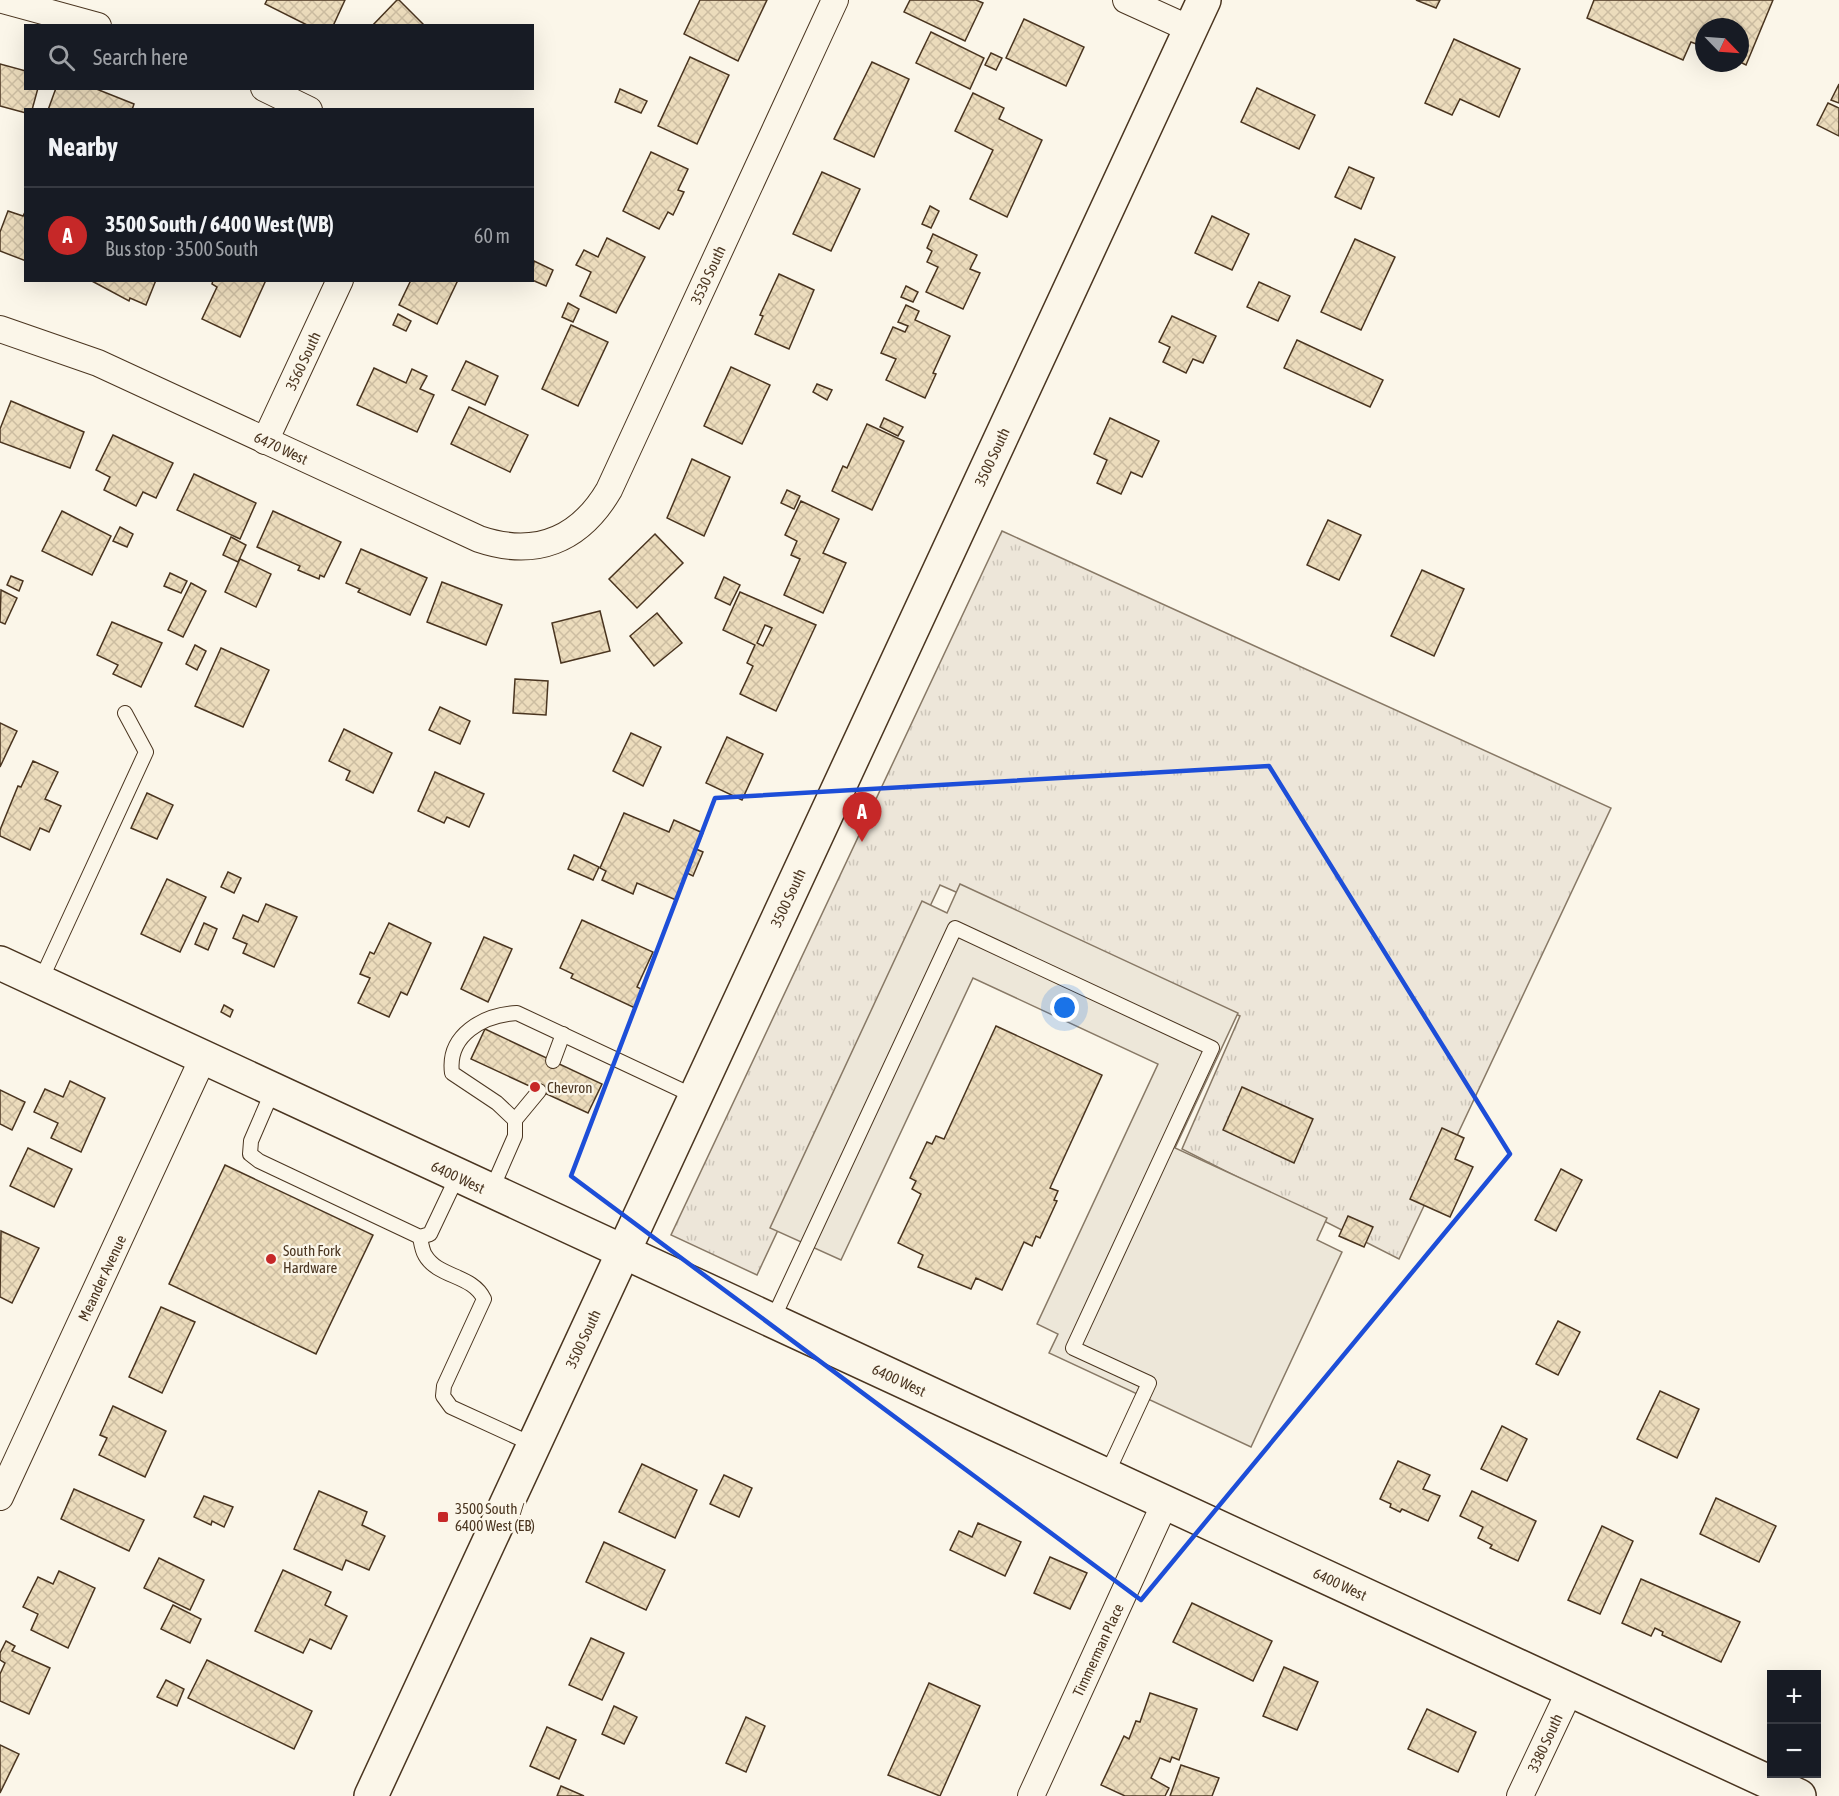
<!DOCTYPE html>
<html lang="en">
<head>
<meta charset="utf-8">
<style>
  :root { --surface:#171b24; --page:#20242c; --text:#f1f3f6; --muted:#9ea1a6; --line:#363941; --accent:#c62828 }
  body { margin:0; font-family:"Asap Condensed",sans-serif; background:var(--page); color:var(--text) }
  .controls { position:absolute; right:18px; bottom:18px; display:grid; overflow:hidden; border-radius:0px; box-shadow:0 6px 24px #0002 }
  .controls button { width:54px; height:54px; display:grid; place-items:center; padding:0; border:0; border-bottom:2px solid var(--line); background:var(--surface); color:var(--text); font:30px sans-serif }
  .compass { position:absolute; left:1695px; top:18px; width:54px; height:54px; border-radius:50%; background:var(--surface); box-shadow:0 6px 24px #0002; rotate:115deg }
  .you { position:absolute; left:1065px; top:1008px; width:21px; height:21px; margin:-15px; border:4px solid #fff; border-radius:50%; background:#1a73e8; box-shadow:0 0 0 9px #1a73e833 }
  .badge { display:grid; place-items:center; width:39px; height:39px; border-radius:50%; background:var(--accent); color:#fff; font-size:20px; font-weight:700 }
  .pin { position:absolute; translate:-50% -50px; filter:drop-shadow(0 2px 3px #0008) }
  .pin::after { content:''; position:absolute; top:32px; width:21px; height:18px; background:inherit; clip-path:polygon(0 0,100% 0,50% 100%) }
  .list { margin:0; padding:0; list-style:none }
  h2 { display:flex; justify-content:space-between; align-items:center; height:78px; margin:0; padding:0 24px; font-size:26px }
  h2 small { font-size:20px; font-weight:400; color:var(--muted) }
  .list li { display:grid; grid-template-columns:39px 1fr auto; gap:18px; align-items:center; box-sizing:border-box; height:96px; padding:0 24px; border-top:2px solid var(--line) }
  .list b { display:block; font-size:22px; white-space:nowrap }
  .list p { margin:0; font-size:20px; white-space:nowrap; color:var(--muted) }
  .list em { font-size:20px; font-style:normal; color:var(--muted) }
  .icon { flex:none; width:33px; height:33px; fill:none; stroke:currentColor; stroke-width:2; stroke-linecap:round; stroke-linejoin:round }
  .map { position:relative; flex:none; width:1839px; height:1796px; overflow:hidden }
  .search { position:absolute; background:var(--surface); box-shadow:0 6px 24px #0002; left:24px; top:24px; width:510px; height:66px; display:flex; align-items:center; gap:15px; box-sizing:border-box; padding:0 21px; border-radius:0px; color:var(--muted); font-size:22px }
  .panel { position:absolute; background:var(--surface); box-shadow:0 6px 24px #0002; left:24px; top:108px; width:510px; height:174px; border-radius:0px }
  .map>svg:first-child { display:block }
  .park { fill:url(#park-tufts); stroke:#887966; stroke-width:1.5 }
  .parking { fill:#ede7d9; stroke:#887966; stroke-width:1.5 }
  .building { fill:url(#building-cross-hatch); stroke:#4a3520; stroke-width:1.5; fill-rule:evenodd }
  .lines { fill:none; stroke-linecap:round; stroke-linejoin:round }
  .lane-casing { stroke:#4a3520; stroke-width:16 }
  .street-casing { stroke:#4a3520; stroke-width:28 }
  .secondary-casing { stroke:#4a3520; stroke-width:36 }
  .primary-casing { stroke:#4a3520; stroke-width:36 }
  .lane { stroke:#fbf6e9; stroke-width:14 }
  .street { stroke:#fbf6e9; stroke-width:26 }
  .secondary { stroke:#fbf6e9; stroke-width:33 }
  .primary { stroke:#fbf6e9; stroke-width:33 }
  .marked { fill:none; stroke:#1d4ed8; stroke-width:4.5; stroke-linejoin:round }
  .poi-dot { fill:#c62828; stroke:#fbf6e9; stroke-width:2 }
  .labels { text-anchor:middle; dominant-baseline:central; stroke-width:4.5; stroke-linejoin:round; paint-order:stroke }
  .street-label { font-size:15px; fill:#4a3520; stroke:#fbf6e9 }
  .poi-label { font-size:15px; fill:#4a3520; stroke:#fbf6e9; text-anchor:start }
</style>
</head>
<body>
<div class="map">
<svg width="1839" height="1796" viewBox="0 0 1839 1796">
  <defs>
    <pattern id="park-tufts" width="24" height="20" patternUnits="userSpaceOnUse" patternTransform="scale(1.5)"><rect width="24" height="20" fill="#ede6d9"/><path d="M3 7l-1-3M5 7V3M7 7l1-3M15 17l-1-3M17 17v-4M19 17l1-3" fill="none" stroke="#cdc6ba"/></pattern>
    <pattern id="building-cross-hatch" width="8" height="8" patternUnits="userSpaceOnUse" patternTransform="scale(1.5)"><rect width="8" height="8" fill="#ecdcbc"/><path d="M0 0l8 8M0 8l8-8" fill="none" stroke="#ccbda1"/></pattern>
  </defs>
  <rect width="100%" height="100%" fill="#fbf6e9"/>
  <polygon class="park" points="1002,531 1611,808 1399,1259 1182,1149 1240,1016 940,885 757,1275 671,1235"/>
  <polygon class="parking" points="960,884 1238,1013 1175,1148 1327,1218 1317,1240 1342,1252 1251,1447 1049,1353 1058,1334 1037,1324 1158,1064 973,978 841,1260 770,1228 922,901 947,913"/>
  <g class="building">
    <polygon points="267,0 345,0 333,26 309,26 265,4"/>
    <polygon points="397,0 399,0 424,25 372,26"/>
    <polygon points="700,0 767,0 738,61 684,34"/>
    <polygon points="910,0 976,0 983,3 965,41 904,12"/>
    <polygon points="1416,0 1440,0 1436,8"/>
    <polygon points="1594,0 1773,0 1746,65 1740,62 1740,27 1704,27 1704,47 1691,42 1683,60 1587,18"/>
    <polygon points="1024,19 1084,47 1066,86 1006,58"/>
    <polygon points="931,32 984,58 970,89 916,63"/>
    <polygon points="1454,39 1520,69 1499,117 1460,99 1452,115 1425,103"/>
    <polygon points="991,53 1002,58 996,70 985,65"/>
    <polygon points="690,57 729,75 697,144 658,126"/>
    <polygon points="872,62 909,79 874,157 834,139"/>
    <polygon points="0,64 26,71 26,88 38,88 32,110 26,110 26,113 0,106"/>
    <polygon points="1839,84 1839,103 1831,100"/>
    <polygon points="56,88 94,88 134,104 132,110 48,110"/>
    <polygon points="1257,88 1315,115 1299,149 1241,122"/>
    <polygon points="620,89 647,101 641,113 615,102"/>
    <polygon points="973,93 1004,108 999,119 1042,140 1007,217 970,199 993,150 955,131"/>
    <polygon points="1828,103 1839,108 1839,136 1817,125"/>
    <polygon points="651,152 688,169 678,190 684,192 673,215 668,212 659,229 623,211"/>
    <polygon points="1349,167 1374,178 1361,209 1335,197"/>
    <polygon points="822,172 860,189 831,251 793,234"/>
    <polygon points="930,206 939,211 931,228 922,224"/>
    <polygon points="26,210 26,261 0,251 0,232 8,211 23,216"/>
    <polygon points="1212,216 1249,234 1232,270 1195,253"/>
    <polygon points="933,234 977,255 970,269 980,273 963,309 926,292 938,267 927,262 932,251 927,248"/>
    <polygon points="607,238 645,257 616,313 580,296 591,272 576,265 584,250 598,257"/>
    <polygon points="1355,239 1395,257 1361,330 1321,312"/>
    <polygon points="534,261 553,270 546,286 532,280"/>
    <polygon points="779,274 814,290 789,349 755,334 763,316 760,315"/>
    <polygon points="90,280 156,280 146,305 130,298 129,301"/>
    <polygon points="213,280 266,280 240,337 202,319 217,287 212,284"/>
    <polygon points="411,280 458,280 437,324 399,305"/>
    <polygon points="1259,282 1290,296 1278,321 1247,307"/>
    <polygon points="906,286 918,292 913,302 901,297"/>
    <polygon points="568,303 579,309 573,322 562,317"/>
    <polygon points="906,305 919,311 915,320 950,336 933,373 936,374 925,398 886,380 896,359 881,353 893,327 905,332 908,326 898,322"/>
    <polygon points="398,314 411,321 406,331 393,325"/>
    <polygon points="1172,316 1216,336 1203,363 1193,359 1186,373 1163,362 1170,347 1159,342"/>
    <polygon points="571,325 608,342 578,406 542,389"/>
    <polygon points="1297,340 1383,380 1370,407 1284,368"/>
    <polygon points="466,361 498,376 485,405 452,390"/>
    <polygon points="731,367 770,385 742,444 704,426"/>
    <polygon points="374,368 406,383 412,369 427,376 420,389 434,395 417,432 357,405"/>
    <polygon points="817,384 832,390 827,400 813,392"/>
    <polygon points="11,401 84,432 70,468 0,442 0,429"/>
    <polygon points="469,407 528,435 510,472 451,444"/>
    <polygon points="884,418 903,427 898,436 880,427"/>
    <polygon points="1110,418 1159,441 1142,477 1131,472 1121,494 1097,483 1107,460 1094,454"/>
    <polygon points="867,424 904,441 872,510 832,491 843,466 847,468"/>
    <polygon points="113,435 173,463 156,498 143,492 136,506 104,490 110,477 96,470"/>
    <polygon points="692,459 730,477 704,536 667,518"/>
    <polygon points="194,474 256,503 240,539 177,510"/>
    <polygon points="787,490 800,496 794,509 781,503"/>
    <polygon points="801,501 839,519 823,553 846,563 823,613 784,595 800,559 791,555 797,541 785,535"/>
    <polygon points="62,511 111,536 92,575 42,551"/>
    <polygon points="273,511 341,542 324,577 320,575 319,579 298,570 300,566 257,547"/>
    <polygon points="1328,520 1361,535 1339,580 1307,565"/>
    <polygon points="120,527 133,534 127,547 113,541"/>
    <polygon points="655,534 683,563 637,608 609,579"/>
    <polygon points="231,537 246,545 238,562 223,555"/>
    <polygon points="361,549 427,578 410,615 358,592 360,589 346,583"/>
    <polygon points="240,559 271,574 256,607 225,592"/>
    <polygon points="1422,570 1464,589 1434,656 1391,636"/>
    <polygon points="170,573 187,581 181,593 164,586"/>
    <polygon points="11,576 23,581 19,591 7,585"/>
    <polygon points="724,577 740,585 730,605 715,598"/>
    <polygon points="442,582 502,605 486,645 427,622"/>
    <polygon points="191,583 206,591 183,637 168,630"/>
    <polygon points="1,590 17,598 5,624 0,622"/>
    <path d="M740,592L816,625L776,711L740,694L753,666L747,663L755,645L723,630ZM765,625L772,628L763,646L757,643Z"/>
    <polygon points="600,611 610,651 561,663 552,623"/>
    <polygon points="657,613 682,643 654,666 630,636"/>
    <polygon points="112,622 162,643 141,687 113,674 118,665 97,655"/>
    <polygon points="195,645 206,651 197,670 186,664"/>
    <polygon points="221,648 269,670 243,727 195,706"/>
    <polygon points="515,679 548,681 546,715 513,713"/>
    <polygon points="440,707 470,721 460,744 429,730"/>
    <polygon points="0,723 17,731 0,767"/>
    <polygon points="344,729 392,753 373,793 346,780 350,771 329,761"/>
    <polygon points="631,733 661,747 643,786 613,771"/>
    <polygon points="727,737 763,754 742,800 706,783"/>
    <polygon points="33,761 58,772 45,799 61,806 49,832 40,828 30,850 0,836 0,830 18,786 21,787"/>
    <polygon points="435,772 484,794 469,827 447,817 444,823 418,811"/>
    <polygon points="147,793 173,805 157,839 131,828"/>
    <polygon points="624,813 669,832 674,820 703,833 696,849 703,852 693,876 687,873 676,900 637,883 633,894 602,880 606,871 600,868"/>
    <polygon points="574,855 599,867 593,880 568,869"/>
    <polygon points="228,872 241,878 234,893 221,887"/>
    <polygon points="167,879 206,897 180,952 141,934"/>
    <polygon points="266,904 297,917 274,967 243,953 247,944 233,938 243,915 258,922"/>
    <polygon points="582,920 653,952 637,987 643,990 635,1008 571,978 573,974 560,968"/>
    <polygon points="204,923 217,929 208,950 195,944"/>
    <polygon points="389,923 431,943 407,995 401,992 389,1017 358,1003 370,978 360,974 370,952 374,954"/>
    <polygon points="484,937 512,949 488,1002 461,989"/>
    <polygon points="224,1005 233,1010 230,1017 221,1012"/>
    <polygon points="996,1026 1102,1075 1050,1188 1058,1191 1054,1200 1057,1201 1040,1238 1036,1236 1032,1246 1024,1242 1002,1290 976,1278 971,1289 918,1267 923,1255 898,1243 921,1194 912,1189 916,1181 910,1178 927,1142 932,1144 936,1136 944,1139"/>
    <polygon points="485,1029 602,1084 588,1113 471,1059"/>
    <polygon points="70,1081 105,1098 81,1152 51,1138 58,1123 34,1112 45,1089 63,1097"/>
    <polygon points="1242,1087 1313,1119 1294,1163 1223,1130"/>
    <polygon points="0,1090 25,1102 12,1130 0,1124"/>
    <polygon points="1442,1128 1464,1138 1455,1159 1473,1167 1450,1217 1410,1199"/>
    <polygon points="28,1148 72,1169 54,1207 10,1186"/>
    <polygon points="225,1165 373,1235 316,1354 169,1284"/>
    <polygon points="1561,1169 1582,1180 1556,1231 1535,1220"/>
    <polygon points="1348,1216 1373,1227 1364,1247 1339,1236"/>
    <polygon points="1,1231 39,1248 12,1303 0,1297"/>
    <polygon points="161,1307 195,1322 162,1393 129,1377"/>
    <polygon points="1558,1321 1580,1332 1558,1375 1536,1364"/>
    <polygon points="1660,1391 1699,1409 1677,1458 1637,1439"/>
    <polygon points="113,1406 166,1431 145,1477 99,1455 107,1438 100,1435"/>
    <polygon points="1502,1426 1527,1439 1507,1481 1481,1469"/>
    <polygon points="1398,1461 1430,1475 1423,1489 1440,1496 1428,1521 1402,1509 1400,1512 1390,1507 1391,1504 1380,1499"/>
    <polygon points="642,1464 697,1490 675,1538 619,1512"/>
    <polygon points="724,1475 752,1488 739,1517 710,1504"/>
    <polygon points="74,1489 144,1520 129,1551 61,1519"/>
    <polygon points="319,1491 367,1512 362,1525 385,1536 369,1570 346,1560 342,1570 294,1549"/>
    <polygon points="1472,1491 1536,1521 1518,1561 1490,1548 1492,1545 1478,1538 1483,1527 1460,1516"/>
    <polygon points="204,1496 233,1507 224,1527 212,1521 211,1525 194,1517"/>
    <polygon points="1716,1498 1776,1526 1759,1562 1700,1534"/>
    <polygon points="978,1523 1021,1542 1005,1576 950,1550 959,1531 972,1537"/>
    <polygon points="1602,1526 1633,1541 1600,1614 1568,1600"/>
    <polygon points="604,1542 665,1570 646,1610 586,1582"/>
    <polygon points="1050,1557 1087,1573 1070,1609 1034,1593"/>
    <polygon points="159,1558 204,1580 190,1610 144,1588"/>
    <polygon points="283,1570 331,1592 325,1605 347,1616 331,1649 310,1639 303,1653 255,1631"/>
    <polygon points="59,1571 95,1588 68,1648 31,1630 38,1614 23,1607 38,1577 53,1584"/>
    <polygon points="1641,1579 1740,1622 1721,1662 1662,1635 1663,1632 1655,1628 1651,1636 1622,1623"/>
    <polygon points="1192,1603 1272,1641 1253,1681 1173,1642"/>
    <polygon points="173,1605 201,1619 190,1643 161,1629"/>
    <polygon points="591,1638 624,1653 602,1700 569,1685"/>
    <polygon points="6,1641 15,1646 12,1651 50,1668 29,1714 0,1701 0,1674 5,1663 0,1660 0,1653"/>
    <polygon points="207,1660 312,1711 294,1749 188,1698"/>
    <polygon points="1284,1667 1318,1682 1297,1730 1263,1716"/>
    <polygon points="166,1680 184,1689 177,1706 157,1697"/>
    <polygon points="929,1683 980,1706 940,1796 888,1775"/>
    <polygon points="1150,1693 1197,1709 1179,1760 1172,1757 1170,1762 1160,1758 1151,1778 1169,1788 1165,1796 1125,1796 1101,1785 1124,1736 1129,1739 1136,1721 1140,1722"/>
    <polygon points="614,1706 637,1717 624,1744 602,1734"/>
    <polygon points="1427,1709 1476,1732 1458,1772 1408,1749"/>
    <polygon points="746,1717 765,1726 746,1772 726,1763"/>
    <polygon points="547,1727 576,1740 559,1779 530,1766"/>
    <polygon points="0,1745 19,1754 0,1793"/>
    <polygon points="1181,1765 1219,1778 1212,1796 1170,1796"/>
    <polygon points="561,1786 584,1796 557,1796"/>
  </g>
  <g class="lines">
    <defs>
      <g id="lane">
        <polyline points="40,982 146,752 125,713"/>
        <polyline points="553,1061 563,1034"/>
        <polyline points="273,1090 251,1141 250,1154 259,1161 420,1237 430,1234 457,1177"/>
        <polyline points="515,1120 539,1091"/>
        <path d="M491,1191L515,1136V1120L497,1103L452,1073C447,1035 483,1015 517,1013L696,1097"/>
        <path d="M420,1237C421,1242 422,1250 425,1255C438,1278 472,1274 484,1299L444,1386L443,1396L451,1407L534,1445"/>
        <polyline points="772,1321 955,928 1212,1048 1073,1348 1149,1383 1106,1476"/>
      </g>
      <g id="street">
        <polyline points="3,0 98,26"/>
        <polyline points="1126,0 1190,29"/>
        <polyline points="264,88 309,110"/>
        <path d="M0,329L98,363L479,539C535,558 579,541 609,490L835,0"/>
        <polyline points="265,441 340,280"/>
        <polyline points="0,1497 203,1058"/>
        <polyline points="1031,1796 1165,1503"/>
        <polyline points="1520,1796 1570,1690"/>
      </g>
      <polyline id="secondary" points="0,963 1799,1796"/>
      <polyline id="primary" points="371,1796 1204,0"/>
    </defs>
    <use href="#lane" class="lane-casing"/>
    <use href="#street" class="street-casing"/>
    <use href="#secondary" class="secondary-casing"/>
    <use href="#primary" class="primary-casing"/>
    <use href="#lane" class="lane"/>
    <use href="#street" class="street"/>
    <use href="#secondary" class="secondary"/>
    <use href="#primary" class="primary"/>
  </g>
  <path class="marked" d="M1269,766L1510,1154L1141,1600L571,1176L715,798Z"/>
  <g class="poi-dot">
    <circle cx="535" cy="1087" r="6"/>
    <circle cx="271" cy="1259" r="6"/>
    <rect x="437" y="1511" width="12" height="12" rx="3"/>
  </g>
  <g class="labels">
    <g class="street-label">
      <text transform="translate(708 275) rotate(-65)">3530 South</text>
      <text transform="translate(303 361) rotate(-65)">3560 South</text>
      <text transform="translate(281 448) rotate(25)">6470 West</text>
      <text transform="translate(992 457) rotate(-65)">3500 South</text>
      <text transform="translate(788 898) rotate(-65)">3500 South</text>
      <text transform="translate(458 1177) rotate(25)">6400 West</text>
      <text transform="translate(102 1278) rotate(-65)">Meander Avenue</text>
      <text transform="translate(583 1339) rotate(-65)">3500 South</text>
      <text transform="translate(899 1380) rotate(25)">6400 West</text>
      <text transform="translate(1340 1584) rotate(25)">6400 West</text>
      <text transform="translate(1098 1650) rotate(-65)">Timmerman Place</text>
      <text transform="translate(1545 1743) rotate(-65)">3380 South</text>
    </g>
    <g class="poi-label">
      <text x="547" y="1087">Chevron</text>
      <text x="283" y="1250">South Fork<tspan x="283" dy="17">Hardware</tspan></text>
      <text x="455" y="1508">3500 South /<tspan x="455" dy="17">6400 West (EB)</tspan></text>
    </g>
  </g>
</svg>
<div class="controls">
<button>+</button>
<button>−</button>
</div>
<svg class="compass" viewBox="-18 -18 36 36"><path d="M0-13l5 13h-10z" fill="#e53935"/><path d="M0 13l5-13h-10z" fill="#9ea1a6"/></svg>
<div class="you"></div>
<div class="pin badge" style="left:862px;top:842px">A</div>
<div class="search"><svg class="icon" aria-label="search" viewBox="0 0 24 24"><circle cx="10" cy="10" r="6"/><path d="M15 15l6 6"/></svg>Search here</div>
<section class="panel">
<h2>Nearby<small></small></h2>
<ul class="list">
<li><span class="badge">A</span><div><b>3500 South / 6400 West (WB)</b><p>Bus stop · 3500 South</p></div><em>60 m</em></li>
</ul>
</section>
</div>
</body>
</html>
